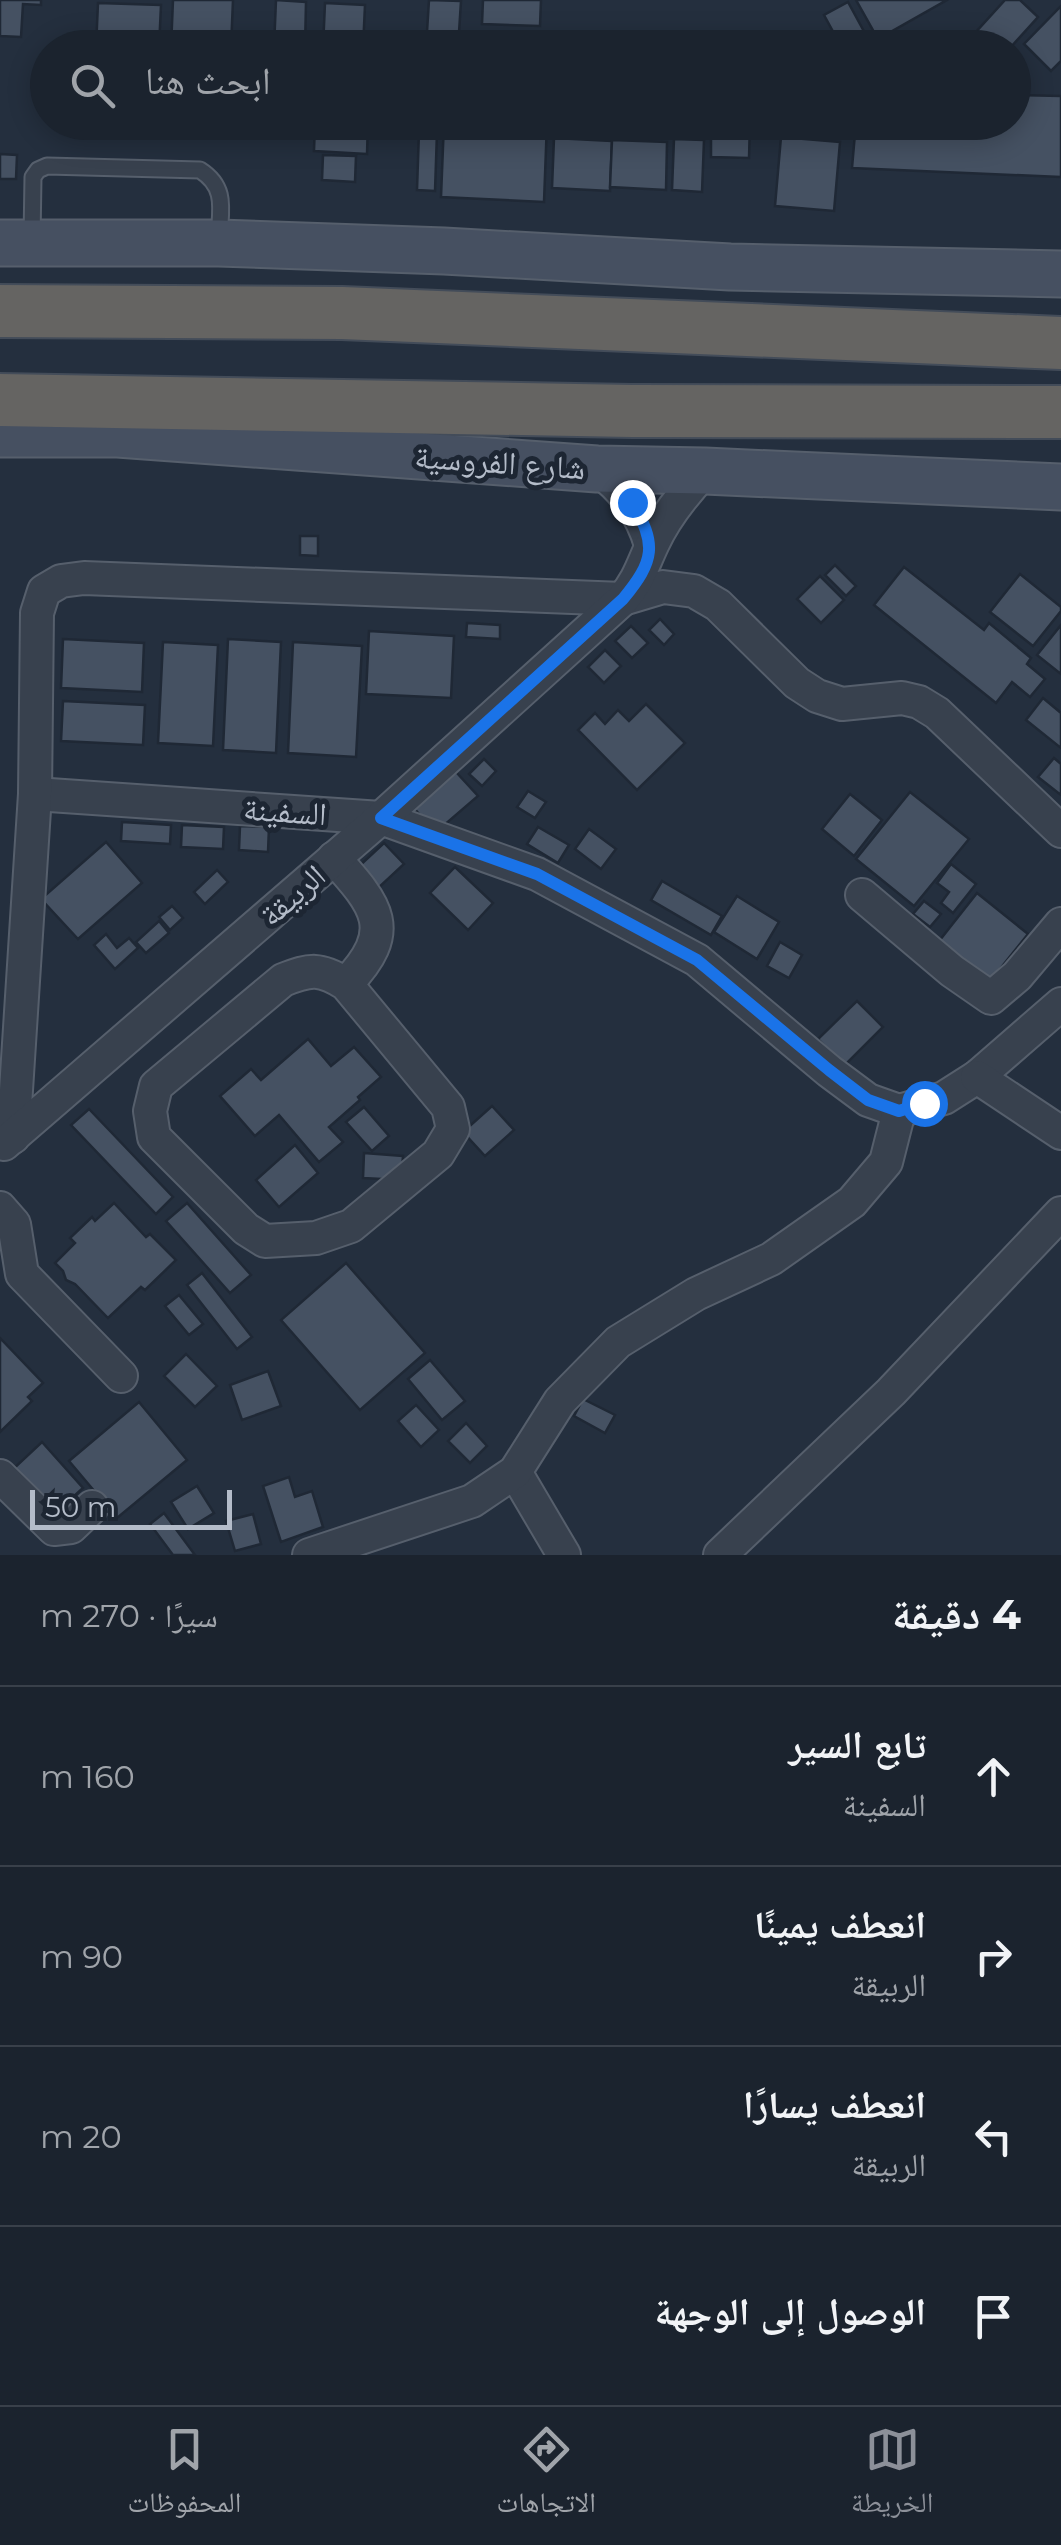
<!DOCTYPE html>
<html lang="ar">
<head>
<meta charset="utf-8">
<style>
  :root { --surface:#1b232e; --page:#242b36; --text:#f1f3f6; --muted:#a0a4aa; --line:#39404a; --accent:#8c9099 }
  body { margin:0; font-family:Montserrat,"Noto Naskh Arabic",sans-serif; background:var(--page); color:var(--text); direction:rtl }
  .scale { position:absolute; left:30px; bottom:25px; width:202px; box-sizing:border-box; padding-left:10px; border:5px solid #b4bcc9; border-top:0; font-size:28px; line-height:35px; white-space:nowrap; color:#b4bcc9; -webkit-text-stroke:8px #1d2633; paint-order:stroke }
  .stop { position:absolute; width:30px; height:30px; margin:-22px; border:8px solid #1a73e8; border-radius:50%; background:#fff }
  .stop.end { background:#1a73e8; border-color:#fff; box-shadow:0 2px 10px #0008 }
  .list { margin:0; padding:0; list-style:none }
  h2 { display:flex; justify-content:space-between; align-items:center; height:130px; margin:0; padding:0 40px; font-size:42px }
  h2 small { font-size:32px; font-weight:400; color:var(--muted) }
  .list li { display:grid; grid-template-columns:65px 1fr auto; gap:30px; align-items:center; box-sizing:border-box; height:180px; padding:0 40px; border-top:2px solid var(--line) }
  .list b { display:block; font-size:38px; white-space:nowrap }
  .list p { margin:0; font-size:32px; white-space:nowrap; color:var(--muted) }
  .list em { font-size:32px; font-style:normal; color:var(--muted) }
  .icon { flex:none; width:55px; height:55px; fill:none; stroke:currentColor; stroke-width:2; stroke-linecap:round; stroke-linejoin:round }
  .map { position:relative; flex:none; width:1061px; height:1555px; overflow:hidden; direction:ltr }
  .search { position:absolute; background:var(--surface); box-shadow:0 5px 25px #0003; left:30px; right:30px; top:30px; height:110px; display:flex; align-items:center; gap:25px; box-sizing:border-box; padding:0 35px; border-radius:55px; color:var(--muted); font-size:38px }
  .sheet { height:850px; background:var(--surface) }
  nav { display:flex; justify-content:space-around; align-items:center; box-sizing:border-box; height:140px; border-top:2px solid var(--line); background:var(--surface); font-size:28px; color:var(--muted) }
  nav a { display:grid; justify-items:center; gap:5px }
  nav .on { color:var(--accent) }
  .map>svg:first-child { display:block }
  .building { fill:#455162; stroke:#1f2835; stroke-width:2.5 }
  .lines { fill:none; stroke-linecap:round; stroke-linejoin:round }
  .service-casing { stroke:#565f6c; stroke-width:19 }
  .minor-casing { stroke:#565f6c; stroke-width:36 }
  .secondary-casing { stroke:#565f6c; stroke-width:49 }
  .trunk-casing { stroke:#434c59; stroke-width:56 }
  .service { stroke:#38414e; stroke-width:15 }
  .minor { stroke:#38414e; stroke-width:32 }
  .secondary { stroke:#465061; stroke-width:45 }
  .trunk { stroke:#656462; stroke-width:52 }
  .route { stroke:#1a73e8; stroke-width:12 }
  .labels { text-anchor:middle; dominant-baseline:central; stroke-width:10; stroke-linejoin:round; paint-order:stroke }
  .street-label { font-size:32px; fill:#b4bcc9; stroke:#1d2633 }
</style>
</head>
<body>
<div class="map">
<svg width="1061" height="1555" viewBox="0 0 1061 1555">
  <rect width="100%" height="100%" fill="#242f3e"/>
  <g class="building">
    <polygon points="0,0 41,0 41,5 23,4 21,37 0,36"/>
    <polygon points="173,0 233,0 231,48 171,48"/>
    <polygon points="276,0 306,2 305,48 274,48"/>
    <polygon points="429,0 461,1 458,48 426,48"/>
    <polygon points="483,0 541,0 540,26 482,24"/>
    <polygon points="856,0 947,0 878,39"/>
    <polygon points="1005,0 1020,0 1038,17 1010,48 990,48 975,33"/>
    <polygon points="848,2 873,48 842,48 824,15"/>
    <polygon points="98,3 161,5 159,48 96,48"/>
    <polygon points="325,3 365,5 363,48 323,48"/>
    <polygon points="1061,6 1061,61 1051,71 1024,44"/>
    <polygon points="466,33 550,37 550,48 466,48"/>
    <polygon points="1014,95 1061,96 1061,177 852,168 856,122 1014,122"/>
    <polygon points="315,122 368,122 367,154 314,151"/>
    <polygon points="444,122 547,122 544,202 441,197"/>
    <polygon points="590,122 701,122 700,135 590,131"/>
    <polygon points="711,122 750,122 749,158 711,157"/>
    <polygon points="763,122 810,122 810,131 763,130"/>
    <polygon points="419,131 437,132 435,191 417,190"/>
    <polygon points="781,137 840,142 834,211 775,206"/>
    <polygon points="554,138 612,141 610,191 552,188"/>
    <polygon points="674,139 704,140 702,192 672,190"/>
    <polygon points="612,140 667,142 666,190 610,187"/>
    <polygon points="0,154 17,155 16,179 0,179"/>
    <polygon points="323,155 356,156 355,182 322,180"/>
    <polygon points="300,536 318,536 318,556 300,555"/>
    <polygon points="835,565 856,586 846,596 825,575"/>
    <polygon points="904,567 984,630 989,623 1031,658 1027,664 1045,679 1030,697 1012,682 996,703 874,605"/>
    <polygon points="1020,574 1061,607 1061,611 1033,646 990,612"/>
    <polygon points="820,576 844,600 821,623 797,599"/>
    <polygon points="660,619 674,634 664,645 649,630"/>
    <polygon points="467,623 500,625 500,639 466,637"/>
    <polygon points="1061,625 1061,674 1037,655"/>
    <polygon points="631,626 648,643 632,658 615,641"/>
    <polygon points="369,631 454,636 451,698 366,694"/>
    <polygon points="63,639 144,643 142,692 61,688"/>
    <polygon points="228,639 281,642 276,753 223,750"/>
    <polygon points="163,642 218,645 213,746 158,743"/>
    <polygon points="293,642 362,646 356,757 288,753"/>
    <polygon points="605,650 621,666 604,683 588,667"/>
    <polygon points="1043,698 1061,713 1061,748 1026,720"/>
    <polygon points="63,701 145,705 143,745 61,741"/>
    <polygon points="646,704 685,743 637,790 578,730 595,713 605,724 618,710 629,721"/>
    <polygon points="1054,758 1061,764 1061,795 1038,777"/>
    <polygon points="484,759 496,771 482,786 469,774"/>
    <polygon points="456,772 478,796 435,833 414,808"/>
    <polygon points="528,791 546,802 535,818 517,807"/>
    <polygon points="910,792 969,839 914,906 856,859"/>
    <polygon points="850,794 882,820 854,856 822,829"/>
    <polygon points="122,822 171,825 170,844 121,841"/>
    <polygon points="182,825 224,827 223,849 181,847"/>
    <polygon points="240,826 269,827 268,852 239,850"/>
    <polygon points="538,827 569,845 558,863 527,844"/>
    <polygon points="589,829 616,849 601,869 575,849"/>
    <polygon points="106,842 142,883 78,939 41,899"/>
    <polygon points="384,843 404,864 375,891 356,869"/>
    <polygon points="951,864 976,884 953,913 941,903 949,892 937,883"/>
    <polygon points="455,867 493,903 468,930 430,893"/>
    <polygon points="217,870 228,882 205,904 194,892"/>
    <polygon points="662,881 722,916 711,935 651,900"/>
    <polygon points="977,893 1028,934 987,985 936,945"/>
    <polygon points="737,896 779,922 757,959 714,932"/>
    <polygon points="924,901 941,914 930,927 913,914"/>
    <polygon points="172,906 183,918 170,930 159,917"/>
    <polygon points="159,921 169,933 146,953 136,942"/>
    <polygon points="106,934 117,948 129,938 138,948 115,969 94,945"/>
    <polygon points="780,942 802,955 789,978 767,966"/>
    <polygon points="857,1001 883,1027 844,1066 818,1039"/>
    <polygon points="308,1039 331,1066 354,1047 381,1077 358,1097 360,1100 329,1127 343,1142 319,1162 279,1115 255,1136 220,1096 251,1069 261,1080"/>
    <polygon points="492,1106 514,1130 485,1156 463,1132"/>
    <polygon points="364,1107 389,1136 372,1151 346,1122"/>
    <polygon points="89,1109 173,1197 156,1214 71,1125"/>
    <polygon points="295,1145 318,1173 279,1207 256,1180"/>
    <polygon points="364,1153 403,1156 401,1180 363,1178"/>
    <polygon points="114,1203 146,1237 150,1234 176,1260 145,1290 141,1287 108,1318 75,1284 66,1280 63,1271 55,1263 75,1243 70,1238 92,1217 95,1221"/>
    <polygon points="187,1203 251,1275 230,1293 166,1221"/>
    <polygon points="346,1263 425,1353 360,1410 281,1320"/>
    <polygon points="202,1273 252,1337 237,1349 187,1285"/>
    <polygon points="179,1295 203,1324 189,1335 165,1306"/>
    <polygon points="0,1338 43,1383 28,1397 32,1401 0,1432"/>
    <polygon points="186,1354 217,1386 195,1407 164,1376"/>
    <polygon points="430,1360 465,1401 442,1420 408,1379"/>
    <polygon points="268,1371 281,1406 242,1420 230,1385"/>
    <polygon points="583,1399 615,1415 605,1433 574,1416"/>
    <polygon points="139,1402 187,1460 117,1518 69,1461"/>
    <polygon points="416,1405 439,1430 421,1447 398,1421"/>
    <polygon points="466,1423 487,1446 470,1463 448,1441"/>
    <polygon points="42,1442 83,1488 52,1516 11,1471"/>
    <polygon points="289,1477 295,1497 312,1491 323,1527 281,1542 263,1486"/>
    <polygon points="197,1486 214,1513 188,1529 171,1502"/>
    <polygon points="164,1513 195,1555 173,1555 150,1524"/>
    <polygon points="253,1514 261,1544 235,1551 226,1521"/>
  </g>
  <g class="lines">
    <defs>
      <path id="service" d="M32,239L33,177L38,170L47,166L200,170C228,188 220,210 219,240"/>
      <g id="minor">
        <path d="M597,469C625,490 641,512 651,545"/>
        <polyline points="35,794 381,818 537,874 697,960 829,1071 868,1100 899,1111 944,1098 977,1077 1061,1004"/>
        <path d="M334,858C377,906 398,930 346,984L448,1107L453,1129L438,1154L351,1226L316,1238L265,1241L246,1229L154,1137L150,1111L156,1086L283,980C311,969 320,968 346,984"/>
        <polyline points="862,895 952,971 991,998 1017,976 1061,924"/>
        <polyline points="977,1077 1061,1133"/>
        <polyline points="13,1137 35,794 37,613 44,591 61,581 84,578 623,599 663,587 694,591 718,605 797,683 817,696 842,704 902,698 919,702 937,713 1061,831"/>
        <path d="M4,1144L381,818L623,599C640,578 642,566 653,543C666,515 684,493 705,471"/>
        <polyline points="0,1208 14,1224 22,1274 121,1376"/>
        <polyline points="515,1472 564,1555"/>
        <polyline points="0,1476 54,1529 71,1527 92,1507"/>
        <polyline points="309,1555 472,1501 515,1472 560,1401 618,1342 696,1294 771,1259 852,1202 886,1162 899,1111"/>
        <polyline points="720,1555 891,1392 1061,1213"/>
      </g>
      <g id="secondary">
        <polyline points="0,243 219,243 444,251 730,267 1061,274"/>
        <polyline points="0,434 118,434 597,469 705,471 1061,487"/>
      </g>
      <g id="trunk">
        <polyline points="0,311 342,313 1061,343"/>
        <polyline points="0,400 632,411 1061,412"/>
      </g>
    </defs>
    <use href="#service" class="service-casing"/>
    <use href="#minor" class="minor-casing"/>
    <use href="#secondary" class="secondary-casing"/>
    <use href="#trunk" class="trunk-casing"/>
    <use href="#service" class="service"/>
    <use href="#minor" class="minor"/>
    <use href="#secondary" class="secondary"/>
    <use href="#trunk" class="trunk"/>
  </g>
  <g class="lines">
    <path class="route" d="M632,502C657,545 655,560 623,599L381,818L537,874L697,960L829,1070L868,1100L899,1111L924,1103"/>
  </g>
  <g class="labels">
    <g class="street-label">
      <text transform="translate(500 462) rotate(4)">شارع الفروسية</text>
      <text transform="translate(285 811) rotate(4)">السفينة</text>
      <text transform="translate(292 895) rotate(-41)">الربيقة</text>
    </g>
  </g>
</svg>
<div class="scale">50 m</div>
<div class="stop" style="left:924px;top:1103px"></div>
<div class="stop end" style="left:632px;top:502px"></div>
<div class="search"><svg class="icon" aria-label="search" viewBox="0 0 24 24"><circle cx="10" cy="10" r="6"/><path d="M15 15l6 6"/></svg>ابحث هنا</div>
</div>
<section class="sheet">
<h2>4 دقيقة<small>سيرًا · 270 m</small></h2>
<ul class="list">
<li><svg class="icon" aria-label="ahead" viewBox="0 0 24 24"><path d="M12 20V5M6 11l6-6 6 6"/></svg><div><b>تابع السير</b><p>السفينة</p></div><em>160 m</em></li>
<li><svg class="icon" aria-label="right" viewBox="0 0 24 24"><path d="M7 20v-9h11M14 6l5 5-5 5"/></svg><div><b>انعطف يمينًا</b><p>الربيقة</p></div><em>90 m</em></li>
<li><svg class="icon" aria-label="left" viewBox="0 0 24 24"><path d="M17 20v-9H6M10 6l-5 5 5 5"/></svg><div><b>انعطف يسارًا</b><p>الربيقة</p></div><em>20 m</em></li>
<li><svg class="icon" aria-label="arrive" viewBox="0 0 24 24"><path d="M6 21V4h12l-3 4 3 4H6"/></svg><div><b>الوصول إلى الوجهة</b></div></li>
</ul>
</section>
<nav>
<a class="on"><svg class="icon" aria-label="map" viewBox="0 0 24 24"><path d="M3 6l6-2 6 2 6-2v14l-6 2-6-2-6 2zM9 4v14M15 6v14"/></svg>الخريطة</a>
<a><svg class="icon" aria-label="directions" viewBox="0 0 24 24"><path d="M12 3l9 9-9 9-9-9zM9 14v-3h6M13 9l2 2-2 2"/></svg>الاتجاهات</a>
<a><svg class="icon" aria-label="saved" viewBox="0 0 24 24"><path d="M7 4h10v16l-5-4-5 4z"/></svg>المحفوظات</a>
</nav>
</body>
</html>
